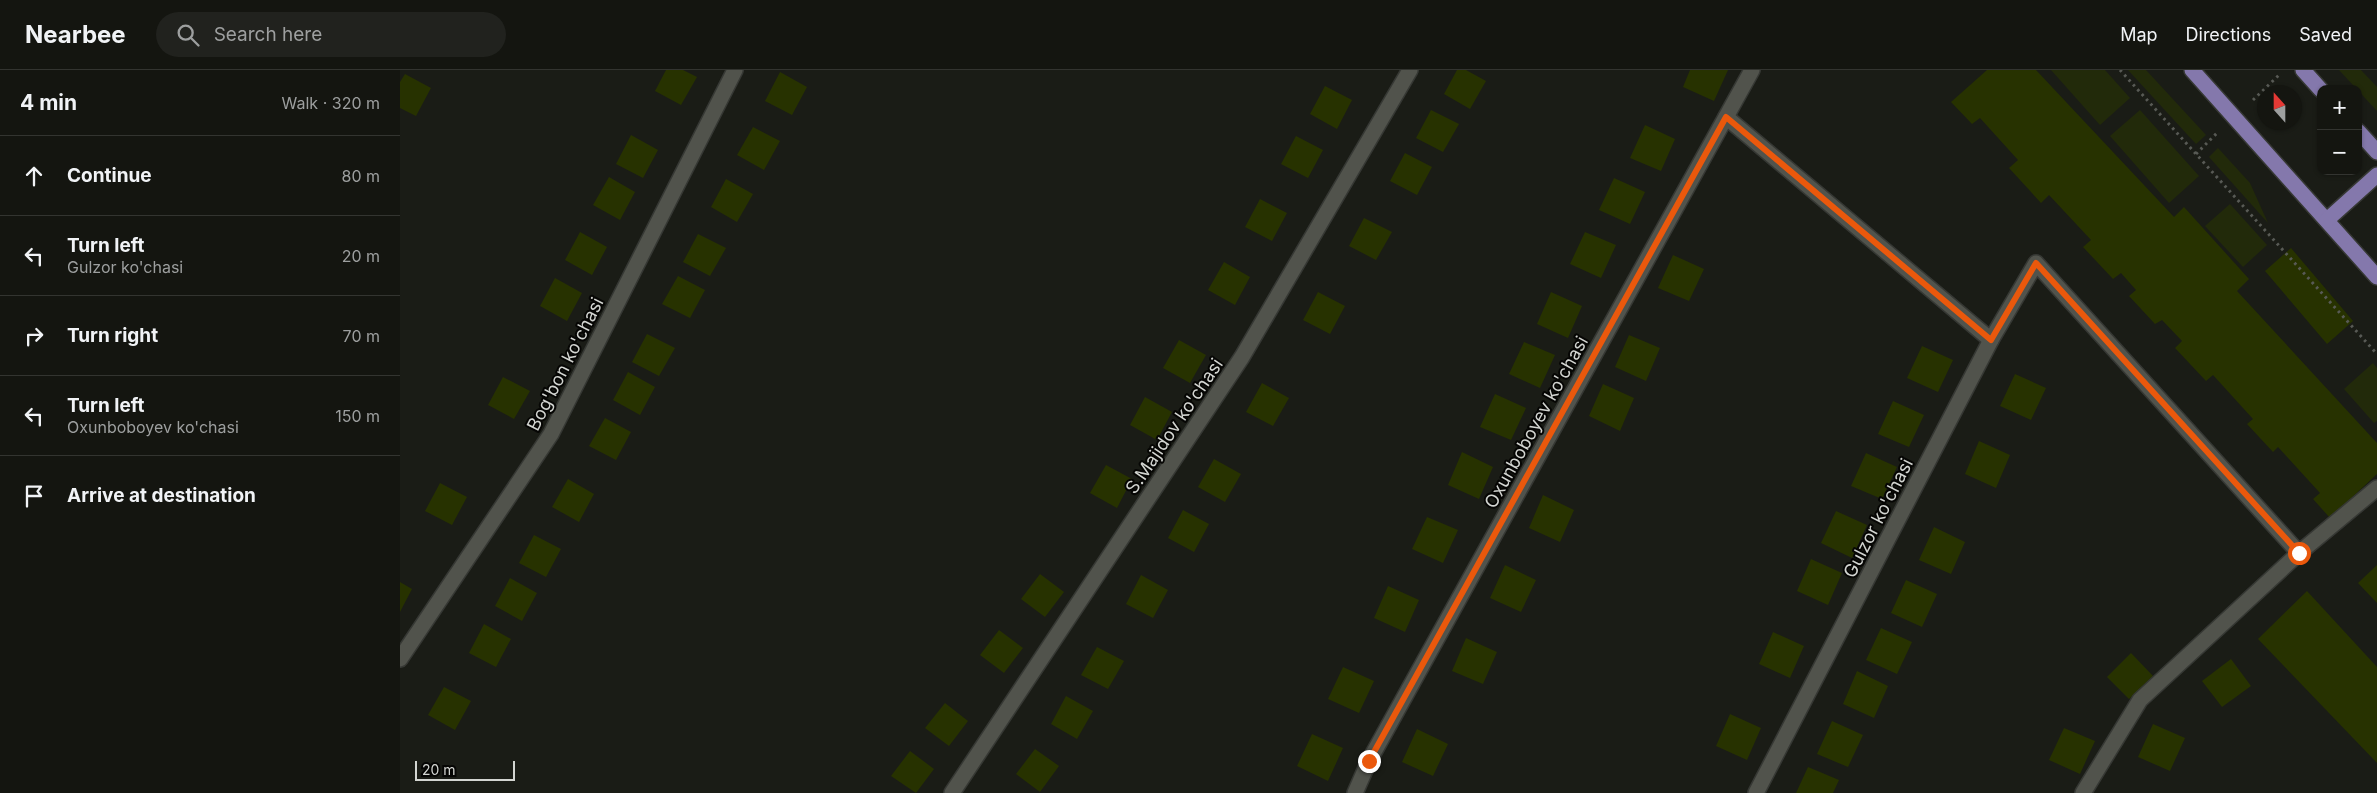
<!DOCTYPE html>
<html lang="en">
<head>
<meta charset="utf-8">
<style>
  :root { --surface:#141510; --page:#21221e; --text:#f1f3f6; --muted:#9d9f9f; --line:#333430 }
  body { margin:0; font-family:Inter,sans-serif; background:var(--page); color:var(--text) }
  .controls { position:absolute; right:15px; top:15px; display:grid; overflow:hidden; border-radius:10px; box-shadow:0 1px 4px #0004 }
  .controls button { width:45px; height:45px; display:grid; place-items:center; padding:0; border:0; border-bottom:1px solid var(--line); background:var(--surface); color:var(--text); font:25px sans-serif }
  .compass { position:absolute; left:1857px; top:15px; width:45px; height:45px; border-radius:50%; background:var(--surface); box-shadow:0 1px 4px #0004; rotate:339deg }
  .scale { position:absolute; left:15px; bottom:12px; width:100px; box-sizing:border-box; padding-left:5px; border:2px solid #d3d5d1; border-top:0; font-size:14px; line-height:18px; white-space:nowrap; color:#d3d5d1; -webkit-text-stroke:4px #060604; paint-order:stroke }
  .stop { position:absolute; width:15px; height:15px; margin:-11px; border:4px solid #ea580c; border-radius:50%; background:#fff }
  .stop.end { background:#ea580c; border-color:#fff; box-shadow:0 1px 5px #0008 }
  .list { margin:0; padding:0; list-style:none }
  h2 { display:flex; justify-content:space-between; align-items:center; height:65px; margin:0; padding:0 20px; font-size:21px }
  h2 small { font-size:16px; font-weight:400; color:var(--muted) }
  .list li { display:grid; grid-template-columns:32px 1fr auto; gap:15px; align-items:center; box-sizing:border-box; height:80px; padding:0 20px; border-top:1px solid var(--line) }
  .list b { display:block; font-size:19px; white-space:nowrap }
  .list p { margin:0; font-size:16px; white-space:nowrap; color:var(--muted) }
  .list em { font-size:16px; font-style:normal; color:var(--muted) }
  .icon { flex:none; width:28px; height:28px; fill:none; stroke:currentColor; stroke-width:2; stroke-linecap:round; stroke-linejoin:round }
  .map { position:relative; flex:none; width:1977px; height:723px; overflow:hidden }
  header { display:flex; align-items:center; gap:30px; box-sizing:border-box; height:70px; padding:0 25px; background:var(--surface); border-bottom:1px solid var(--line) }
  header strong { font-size:24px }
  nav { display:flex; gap:28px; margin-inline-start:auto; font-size:18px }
  .search { width:350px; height:45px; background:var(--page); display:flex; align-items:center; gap:12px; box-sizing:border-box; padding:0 18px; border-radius:28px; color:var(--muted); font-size:19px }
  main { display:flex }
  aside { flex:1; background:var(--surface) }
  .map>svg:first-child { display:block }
  .green { fill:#222a0a }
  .building { fill:#273200 }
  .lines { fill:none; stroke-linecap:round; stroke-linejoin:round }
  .minor-casing { stroke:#363834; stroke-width:18 }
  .major-casing { stroke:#363834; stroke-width:18 }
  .path { stroke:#585a55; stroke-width:3; stroke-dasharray:2.5 4; stroke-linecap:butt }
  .minor { stroke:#51534c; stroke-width:15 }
  .major { stroke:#8478ac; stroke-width:15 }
  .route { stroke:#ea580c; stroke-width:6 }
  .labels { text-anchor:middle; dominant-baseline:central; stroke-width:4; stroke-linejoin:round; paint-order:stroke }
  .street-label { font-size:18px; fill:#d3d5d1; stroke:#060604 }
</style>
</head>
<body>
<header>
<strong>Nearbee</strong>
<div class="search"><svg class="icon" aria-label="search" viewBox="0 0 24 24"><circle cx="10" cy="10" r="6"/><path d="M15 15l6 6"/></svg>Search here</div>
<nav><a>Map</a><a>Directions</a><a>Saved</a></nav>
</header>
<main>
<aside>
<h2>4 min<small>Walk · 320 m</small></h2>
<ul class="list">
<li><svg class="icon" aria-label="ahead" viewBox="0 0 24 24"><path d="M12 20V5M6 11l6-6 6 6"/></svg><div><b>Continue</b></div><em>80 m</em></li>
<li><svg class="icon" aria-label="left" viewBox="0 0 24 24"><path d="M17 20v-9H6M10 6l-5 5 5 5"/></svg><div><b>Turn left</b><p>Gulzor ko'chasi</p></div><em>20 m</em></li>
<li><svg class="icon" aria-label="right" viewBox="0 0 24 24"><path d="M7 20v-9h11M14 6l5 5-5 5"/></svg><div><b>Turn right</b></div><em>70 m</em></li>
<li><svg class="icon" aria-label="left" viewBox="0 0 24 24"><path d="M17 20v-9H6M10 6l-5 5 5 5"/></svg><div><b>Turn left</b><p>Oxunboboyev ko'chasi</p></div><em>150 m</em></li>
<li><svg class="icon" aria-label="arrive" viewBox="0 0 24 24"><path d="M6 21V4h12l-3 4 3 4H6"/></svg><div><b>Arrive at destination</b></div></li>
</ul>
</aside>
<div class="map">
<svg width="1977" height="723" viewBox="0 0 1977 723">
  <rect width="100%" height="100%" fill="#1a1c16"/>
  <g class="green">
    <polygon points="1651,0 1705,0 1730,28 1700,55"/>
    <polygon points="1728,0 1746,0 1806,65 1796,74"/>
    <polygon points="1939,0 1961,0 1977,17 1977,41"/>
    <polygon points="1740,40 1799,106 1769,133 1710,66"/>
    <polygon points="1818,78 1850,113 1868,153 1809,87"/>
    <polygon points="1830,134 1867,175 1843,197 1805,156"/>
    <polygon points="1973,293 1977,298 1977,351 1974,353 1944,319"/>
  </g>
  <g class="building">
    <polygon points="266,0 283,0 297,7 281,35 255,21"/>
    <polygon points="1057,0 1066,0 1086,11 1070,39 1044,24"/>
    <polygon points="1290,0 1328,0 1314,31 1283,17"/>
    <polygon points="1587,0 1636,0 1774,147 1784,137 1849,209 1837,221 1977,373 1977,404 1930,448 1913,429 1920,423 1878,377 1873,382 1847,354 1853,349 1813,305 1806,311 1775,278 1782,271 1762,250 1755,254 1729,226 1736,220 1721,203 1713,209 1683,177 1691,170 1649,125 1641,133 1609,98 1618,90 1580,48 1572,54 1551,32"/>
    <polygon points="380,2 407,17 392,45 365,31"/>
    <polygon points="5,4 31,18 16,46 0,38 0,12"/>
    <polygon points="925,16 952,30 937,59 910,44"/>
    <polygon points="1031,40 1059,54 1043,82 1016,68"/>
    <polygon points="1245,55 1275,69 1261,101 1230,88"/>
    <polygon points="353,57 380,71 364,100 337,85"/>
    <polygon points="231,65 258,80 243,108 216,94"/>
    <polygon points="896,66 923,80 908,108 881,94"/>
    <polygon points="1005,83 1032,97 1017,125 990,111"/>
    <polygon points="209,107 235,122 220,150 193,135"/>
    <polygon points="1214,108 1245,122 1230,154 1199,140"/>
    <polygon points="326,109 353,124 337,152 311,137"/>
    <polygon points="860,129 887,143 872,171 845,157"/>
    <polygon points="964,148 992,162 976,190 949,176"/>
    <polygon points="180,162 207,177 192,205 165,190"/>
    <polygon points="1185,162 1216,175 1201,208 1170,194"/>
    <polygon points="298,164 326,178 310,206 283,192"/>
    <polygon points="1891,178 1953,251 1927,274 1865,201"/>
    <polygon points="1273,185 1304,199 1289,231 1258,218"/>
    <polygon points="824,192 850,207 835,235 808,220"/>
    <polygon points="278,206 305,220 290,248 262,234"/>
    <polygon points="155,208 182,223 167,251 140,236"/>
    <polygon points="918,222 945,236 930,264 903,250"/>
    <polygon points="1151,222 1182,236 1168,268 1137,254"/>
    <polygon points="247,264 275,278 259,306 232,292"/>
    <polygon points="1229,265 1260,278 1246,311 1215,297"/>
    <polygon points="779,270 806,285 790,313 763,298"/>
    <polygon points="1124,272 1155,285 1140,318 1109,304"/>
    <polygon points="1522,276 1553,290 1538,322 1507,308"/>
    <polygon points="228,302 255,317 240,345 213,330"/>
    <polygon points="1615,304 1646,318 1631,350 1600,336"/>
    <polygon points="103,307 130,321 114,349 88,335"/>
    <polygon points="862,313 889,328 873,356 846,342"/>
    <polygon points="1203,314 1234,328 1220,361 1189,346"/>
    <polygon points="1095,324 1126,338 1111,370 1080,357"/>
    <polygon points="745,327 772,342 757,370 730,355"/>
    <polygon points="1493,331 1524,345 1509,377 1478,364"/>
    <polygon points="205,348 231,362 216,390 189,376"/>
    <polygon points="1579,371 1610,385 1596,418 1565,404"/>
    <polygon points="1062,382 1093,397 1079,429 1048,415"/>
    <polygon points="1466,383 1497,397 1482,429 1451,416"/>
    <polygon points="814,389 841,404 825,432 798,417"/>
    <polygon points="706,395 732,409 717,438 690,423"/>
    <polygon points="168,409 194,424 179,452 152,437"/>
    <polygon points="40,413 67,427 52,455 25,441"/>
    <polygon points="1143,425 1174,440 1160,472 1129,458"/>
    <polygon points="783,440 809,454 794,482 768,468"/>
    <polygon points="1436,441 1467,455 1452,488 1421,473"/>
    <polygon points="1027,447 1058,460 1043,493 1012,479"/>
    <polygon points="1534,457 1565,472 1551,504 1519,490"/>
    <polygon points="134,465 161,479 146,507 119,493"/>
    <polygon points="1411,489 1442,503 1428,535 1397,521"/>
    <polygon points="1105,495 1136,510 1121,542 1090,528"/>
    <polygon points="1977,495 1977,533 1958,513"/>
    <polygon points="640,504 664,522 645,547 621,529"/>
    <polygon points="741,505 768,520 753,548 726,534"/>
    <polygon points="110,508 137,523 122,551 95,536"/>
    <polygon points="1506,510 1537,524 1522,557 1491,543"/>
    <polygon points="0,512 12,519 0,542"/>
    <polygon points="988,516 1019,530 1005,562 974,548"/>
    <polygon points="1907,521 1977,597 1977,693 1858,569"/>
    <polygon points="84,554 111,569 96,597 69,583"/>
    <polygon points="1481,558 1512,572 1497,604 1466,590"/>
    <polygon points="599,560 623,578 604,603 580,585"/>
    <polygon points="1373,562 1404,576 1390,608 1359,594"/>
    <polygon points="1066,568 1097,582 1083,614 1052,601"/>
    <polygon points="697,577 724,591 708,619 681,605"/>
    <polygon points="1731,583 1753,606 1729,629 1707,607"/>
    <polygon points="1831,589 1851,616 1822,637 1802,611"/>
    <polygon points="943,597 974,611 959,643 928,629"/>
    <polygon points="1457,601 1488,616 1474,648 1443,634"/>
    <polygon points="44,617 71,631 55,660 28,645"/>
    <polygon points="666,626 693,641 677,669 651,654"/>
    <polygon points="545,633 568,651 549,676 525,658"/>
    <polygon points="1330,644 1361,658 1347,690 1316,676"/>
    <polygon points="1432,651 1463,665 1448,697 1417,684"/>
    <polygon points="1753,654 1785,668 1770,701 1738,687"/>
    <polygon points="1664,658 1695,671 1680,704 1649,690"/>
    <polygon points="1017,659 1048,674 1033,706 1002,692"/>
    <polygon points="912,664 943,678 928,711 897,696"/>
    <polygon points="635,679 659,696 640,722 616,704"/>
    <polygon points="510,681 534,699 516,723 491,706"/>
    <polygon points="1408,697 1439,710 1433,723 1396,723"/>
  </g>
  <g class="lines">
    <defs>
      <g id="minor">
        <polyline points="1326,47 1591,270"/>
        <polyline points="0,589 151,364 335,0"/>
        <polyline points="552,723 842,287 1010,0"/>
        <polyline points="955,723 969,691 1352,0"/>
        <polyline points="1356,723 1591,270 1636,193 1899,483"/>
        <polyline points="1683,723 1740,630 1899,483 1977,418"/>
      </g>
      <g id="major">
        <polyline points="1792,0 1977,207"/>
        <polyline points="1903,0 1921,20"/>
        <polyline points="1958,61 1977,82"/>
        <polyline points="1927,150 1977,105"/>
      </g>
    </defs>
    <use href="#minor" class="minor-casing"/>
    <use href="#major" class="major-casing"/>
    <g class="path">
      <polyline points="1720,0 1977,284"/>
      <polyline points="1853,30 1879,5"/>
      <polyline points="1796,84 1817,63"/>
    </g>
    <use href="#minor" class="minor"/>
    <use href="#major" class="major"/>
  </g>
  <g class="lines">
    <polyline class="route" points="969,691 1326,47 1591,270 1636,193 1899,483"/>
  </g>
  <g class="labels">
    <g class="street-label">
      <text transform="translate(165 294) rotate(-63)">Bog'bon ko'chasi</text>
      <text transform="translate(1136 352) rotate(-61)">Oxunboboyev ko'chasi</text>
      <text transform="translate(774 356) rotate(-56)">S.Majidov ko'chasi</text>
      <text transform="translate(1478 448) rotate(-63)">Gulzor ko'chasi</text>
    </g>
  </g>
</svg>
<div class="controls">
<button>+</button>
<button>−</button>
</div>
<svg class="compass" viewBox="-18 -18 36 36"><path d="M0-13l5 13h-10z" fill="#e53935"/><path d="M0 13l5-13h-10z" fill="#9d9f9f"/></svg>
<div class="scale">20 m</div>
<div class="stop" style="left:1899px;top:483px"></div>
<div class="stop end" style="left:969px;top:691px"></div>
</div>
</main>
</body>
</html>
